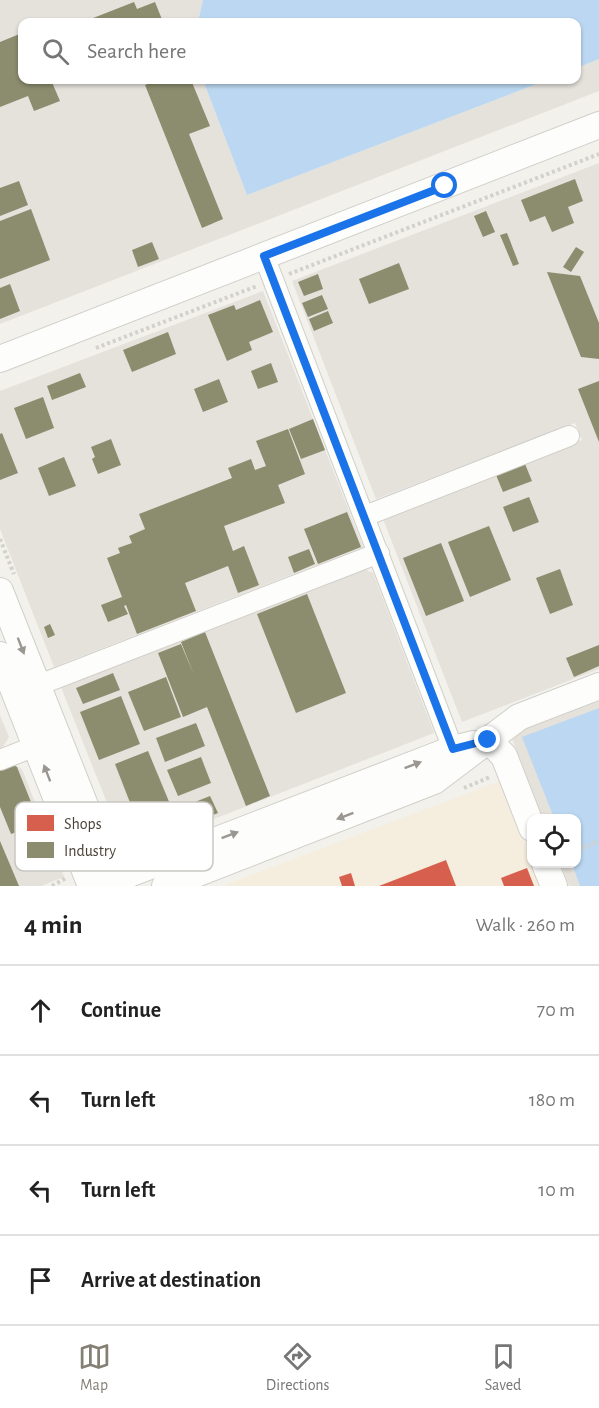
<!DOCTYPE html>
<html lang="en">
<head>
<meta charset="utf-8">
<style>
  :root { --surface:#fff; --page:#f6f6f6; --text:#222; --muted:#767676; --line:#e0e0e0; --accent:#848076 }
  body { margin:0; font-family:"Alegreya Sans",sans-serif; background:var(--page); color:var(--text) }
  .controls { position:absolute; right:18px; bottom:18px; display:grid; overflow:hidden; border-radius:12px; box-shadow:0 2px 4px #0004 }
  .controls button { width:54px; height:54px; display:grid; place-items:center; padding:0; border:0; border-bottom:2px solid var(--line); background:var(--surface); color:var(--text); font:30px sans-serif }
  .stop { position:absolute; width:18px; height:18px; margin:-14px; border:4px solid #1a73e8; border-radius:50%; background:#fff }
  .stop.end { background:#1a73e8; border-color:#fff; box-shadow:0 2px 6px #0008 }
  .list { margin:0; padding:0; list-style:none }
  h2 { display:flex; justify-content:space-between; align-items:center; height:78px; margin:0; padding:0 24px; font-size:26px }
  h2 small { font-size:20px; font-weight:400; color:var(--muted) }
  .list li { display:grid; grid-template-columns:39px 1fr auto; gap:18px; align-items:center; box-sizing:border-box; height:90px; padding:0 24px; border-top:2px solid var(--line) }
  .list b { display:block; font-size:22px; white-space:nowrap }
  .list em { font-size:20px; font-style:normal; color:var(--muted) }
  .icon { flex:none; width:33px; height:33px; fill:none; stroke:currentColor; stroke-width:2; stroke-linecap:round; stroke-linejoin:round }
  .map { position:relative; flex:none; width:599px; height:886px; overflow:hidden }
  .search { position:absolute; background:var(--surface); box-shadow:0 2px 4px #0004; left:18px; right:18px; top:18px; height:66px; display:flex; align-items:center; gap:15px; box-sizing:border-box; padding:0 21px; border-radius:12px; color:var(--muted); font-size:22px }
  .sheet { height:438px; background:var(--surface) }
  nav { display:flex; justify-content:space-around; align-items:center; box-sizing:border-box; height:84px; border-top:2px solid var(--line); background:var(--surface); font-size:16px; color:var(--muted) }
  nav a { display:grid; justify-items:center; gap:3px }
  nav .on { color:var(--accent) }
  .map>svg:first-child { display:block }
  .commercial { fill:#f5eedf }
  .industrial { fill:#e5e1db }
  .water { fill:#bbd7f1 }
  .shops { fill:#d6604d }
  .industry { fill:#8c8c6e }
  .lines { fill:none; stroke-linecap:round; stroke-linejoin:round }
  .minor-casing { stroke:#d0cfc9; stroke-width:22 }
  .tertiary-casing { stroke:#d0cfc9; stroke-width:28 }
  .path { stroke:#d2d1ca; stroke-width:4; stroke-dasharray:3 3; stroke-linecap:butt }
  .minor { stroke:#fdfdfc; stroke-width:20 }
  .tertiary { stroke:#fdfdfc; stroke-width:26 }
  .oneway { fill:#9a9790 }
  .route { stroke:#1a73e8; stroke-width:8 }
  .key { fill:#fff; stroke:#c8c7c3; stroke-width:1.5 }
  .key-label { font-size:16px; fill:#494337 }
</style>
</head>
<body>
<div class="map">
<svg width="599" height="886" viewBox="0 0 599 886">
  <rect width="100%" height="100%" fill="#f2f1ec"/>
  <polygon class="commercial" points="500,781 542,886 222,886"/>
  <g class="industrial">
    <polygon points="0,0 203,0 198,22 22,22 22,80 203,80 247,195 547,80 576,80 577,68 599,59 599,91 0,324"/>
    <polygon points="599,163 599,669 462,722 383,519 582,440 575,423 376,499 292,281"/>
    <polygon points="263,291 363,547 54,667 0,529 0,391"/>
    <polygon points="364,569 373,573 434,733 127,853 61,687"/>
    <polygon points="599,696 599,708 523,738 554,818 543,818 509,731"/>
    <polygon points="0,715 9,737 0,752"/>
    <polygon points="10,762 22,769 64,877 41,886 0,886 0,766"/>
    <polygon points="561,864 572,864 580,886 569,886"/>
  </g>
  <g class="water">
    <polygon points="203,0 599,0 599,59 577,68 576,22 198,22"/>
    <polygon points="203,80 547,80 247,195"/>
    <polygon points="599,708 599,886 580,886 572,864 576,864 576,818 554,818 522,737"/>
  </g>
  <g class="shops">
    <polygon points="446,860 456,886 379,886"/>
    <polygon points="527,868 534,886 504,886 501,878"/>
    <polygon points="351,873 355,886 342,886 339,877"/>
  </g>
  <g class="industry">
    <polygon points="134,2 137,9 155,2 163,22 83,22"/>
    <polygon points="22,33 22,80 51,80 60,101 34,111 28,96 0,107 0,42"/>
    <polygon points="158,80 191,80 210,126 189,134 223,219 202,228 145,85"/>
    <polygon points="575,179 583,201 568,207 574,223 552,232 545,216 530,222 521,200"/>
    <polygon points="19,181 28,205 0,216 0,188"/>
    <polygon points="31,209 50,260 0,279 0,221"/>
    <polygon points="486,211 495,232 483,237 474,216"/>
    <polygon points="507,233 519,264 513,266 500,235"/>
    <polygon points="152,242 159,259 138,267 132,250"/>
    <polygon points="576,247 584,252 571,272 563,267"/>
    <polygon points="399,263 409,289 369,304 359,279"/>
    <polygon points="547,272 580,276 599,323 599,359 581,357"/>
    <polygon points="318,274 323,289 304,296 298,282"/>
    <polygon points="10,284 20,311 0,319 0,288"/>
    <polygon points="322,295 328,309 308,317 302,303"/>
    <polygon points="260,300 273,332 249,342 252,350 227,361 208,315 234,305 236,310"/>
    <polygon points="328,311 333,323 314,331 309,319"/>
    <polygon points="168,332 176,354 132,372 123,350"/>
    <polygon points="271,363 278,382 258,389 251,371"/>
    <polygon points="80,373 86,387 52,400 47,386"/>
    <polygon points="219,379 228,402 203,412 194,389"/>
    <polygon points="599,381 599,442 578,389"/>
    <polygon points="43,397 54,428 26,439 14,408"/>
    <polygon points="313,419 325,450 301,459 289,429"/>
    <polygon points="288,429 305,474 278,485 285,503 224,526 233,551 244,546 259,585 238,593 228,566 185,583 196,611 137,634 126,605 124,606 128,614 108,622 101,605 122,597 107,558 120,553 118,548 132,543 129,536 145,529 139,514 232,478 228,468 251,459 255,470 266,466 256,441"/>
    <polygon points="2,433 18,473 0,480 0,434"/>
    <polygon points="111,439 121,465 98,474 92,459 95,457 91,447"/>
    <polygon points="64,457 76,486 49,496 38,468"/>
    <polygon points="525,464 532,481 503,492 496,475"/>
    <polygon points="529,497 539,522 513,532 503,507"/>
    <polygon points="347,512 361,547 318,564 304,529"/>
    <polygon points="489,526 511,580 470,597 448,542"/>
    <polygon points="441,543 464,601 426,616 403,558"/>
    <polygon points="309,549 315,564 294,573 288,557"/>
    <polygon points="560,569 573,605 550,614 536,578"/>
    <polygon points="307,594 346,693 296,713 257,614"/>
    <polygon points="50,624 55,635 48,638 44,627"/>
    <polygon points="205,632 270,796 246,806 207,707 183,717 158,653 181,644 194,675 181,642"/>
    <polygon points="599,645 599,666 574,677 566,658"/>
    <polygon points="113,673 120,690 83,704 76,688"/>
    <polygon points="166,677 181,717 144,731 128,692"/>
    <polygon points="121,696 140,744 99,760 80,712"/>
    <polygon points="196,723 205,746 165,762 156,738"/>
    <polygon points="148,751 170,804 136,818 115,764"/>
    <polygon points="201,757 211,783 178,796 167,770"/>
    <polygon points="9,763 17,767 37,817 26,822 29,828 11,834 0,807 0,767"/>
    <polygon points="210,796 218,813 183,827 175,810"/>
    <polygon points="0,841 19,886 0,886"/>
  </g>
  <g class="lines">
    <defs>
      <g id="minor">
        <polyline points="264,256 453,749"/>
        <polyline points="365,516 569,436"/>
        <polyline points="26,690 379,553"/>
        <polyline points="0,760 48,741"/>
      </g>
      <g id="tertiary">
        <polyline points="0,359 599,125"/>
        <polyline points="0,591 117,886"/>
        <polyline points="0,655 91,886"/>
        <polyline points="488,740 504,756 532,828"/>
        <polyline points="545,864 554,886"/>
        <polyline points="98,886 453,749 473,744"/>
        <polyline points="165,886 434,781 519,717 599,686"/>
      </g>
    </defs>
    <use href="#minor" class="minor-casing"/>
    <use href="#tertiary" class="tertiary-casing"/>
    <g class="path">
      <polyline points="289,274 599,154"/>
      <polyline points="96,348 257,286"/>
      <polyline points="0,539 14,574"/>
      <polyline points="464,788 490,777"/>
      <polyline points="576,850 599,841"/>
      <polyline points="52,886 66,878"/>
    </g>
    <use href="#minor" class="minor"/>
    <use href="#tertiary" class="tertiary"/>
  </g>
  <defs><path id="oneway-solid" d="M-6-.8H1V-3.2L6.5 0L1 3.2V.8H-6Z" transform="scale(1.5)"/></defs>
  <g class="oneway">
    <use href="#oneway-solid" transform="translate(21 646) rotate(69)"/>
    <use href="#oneway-solid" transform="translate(413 765) rotate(-21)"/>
    <use href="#oneway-solid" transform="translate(47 773) rotate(-111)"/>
    <use href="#oneway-solid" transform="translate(345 816) rotate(159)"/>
    <use href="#oneway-solid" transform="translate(230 835) rotate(-21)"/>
  </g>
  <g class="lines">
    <polyline class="route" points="445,186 264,256 453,749 488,740"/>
  </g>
  <rect x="15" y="802" width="198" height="69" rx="9" class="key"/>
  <rect x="27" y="815" width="27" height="16" fill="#d6604d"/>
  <rect x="27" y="842" width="27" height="16" fill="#8c8c6e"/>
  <g class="key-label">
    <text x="64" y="829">Shops</text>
    <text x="64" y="856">Industry</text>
  </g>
</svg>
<div class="controls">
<button><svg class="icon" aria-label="locate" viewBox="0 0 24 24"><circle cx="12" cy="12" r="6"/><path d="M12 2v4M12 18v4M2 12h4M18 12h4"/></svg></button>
</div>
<div class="stop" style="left:445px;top:186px"></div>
<div class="stop end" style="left:488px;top:740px"></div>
<div class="search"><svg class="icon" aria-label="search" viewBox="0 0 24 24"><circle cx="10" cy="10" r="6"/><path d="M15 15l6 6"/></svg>Search here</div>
</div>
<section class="sheet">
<h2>4 min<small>Walk · 260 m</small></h2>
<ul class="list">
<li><svg class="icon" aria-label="ahead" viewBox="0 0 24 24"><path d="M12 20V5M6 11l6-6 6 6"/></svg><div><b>Continue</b></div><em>70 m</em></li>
<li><svg class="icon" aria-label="left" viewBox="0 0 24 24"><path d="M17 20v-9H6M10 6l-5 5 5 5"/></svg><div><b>Turn left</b></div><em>180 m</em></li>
<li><svg class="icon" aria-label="left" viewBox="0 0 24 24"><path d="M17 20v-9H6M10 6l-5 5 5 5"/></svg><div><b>Turn left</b></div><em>10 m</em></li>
<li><svg class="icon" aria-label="arrive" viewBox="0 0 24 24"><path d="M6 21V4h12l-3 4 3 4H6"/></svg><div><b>Arrive at destination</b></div></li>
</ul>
</section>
<nav>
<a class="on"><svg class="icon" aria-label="map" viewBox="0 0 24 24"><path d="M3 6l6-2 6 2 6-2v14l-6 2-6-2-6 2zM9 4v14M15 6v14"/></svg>Map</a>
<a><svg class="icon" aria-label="directions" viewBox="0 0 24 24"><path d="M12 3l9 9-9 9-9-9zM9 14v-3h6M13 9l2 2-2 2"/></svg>Directions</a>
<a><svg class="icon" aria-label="saved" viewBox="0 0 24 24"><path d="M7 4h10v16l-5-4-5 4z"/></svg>Saved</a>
</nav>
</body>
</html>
